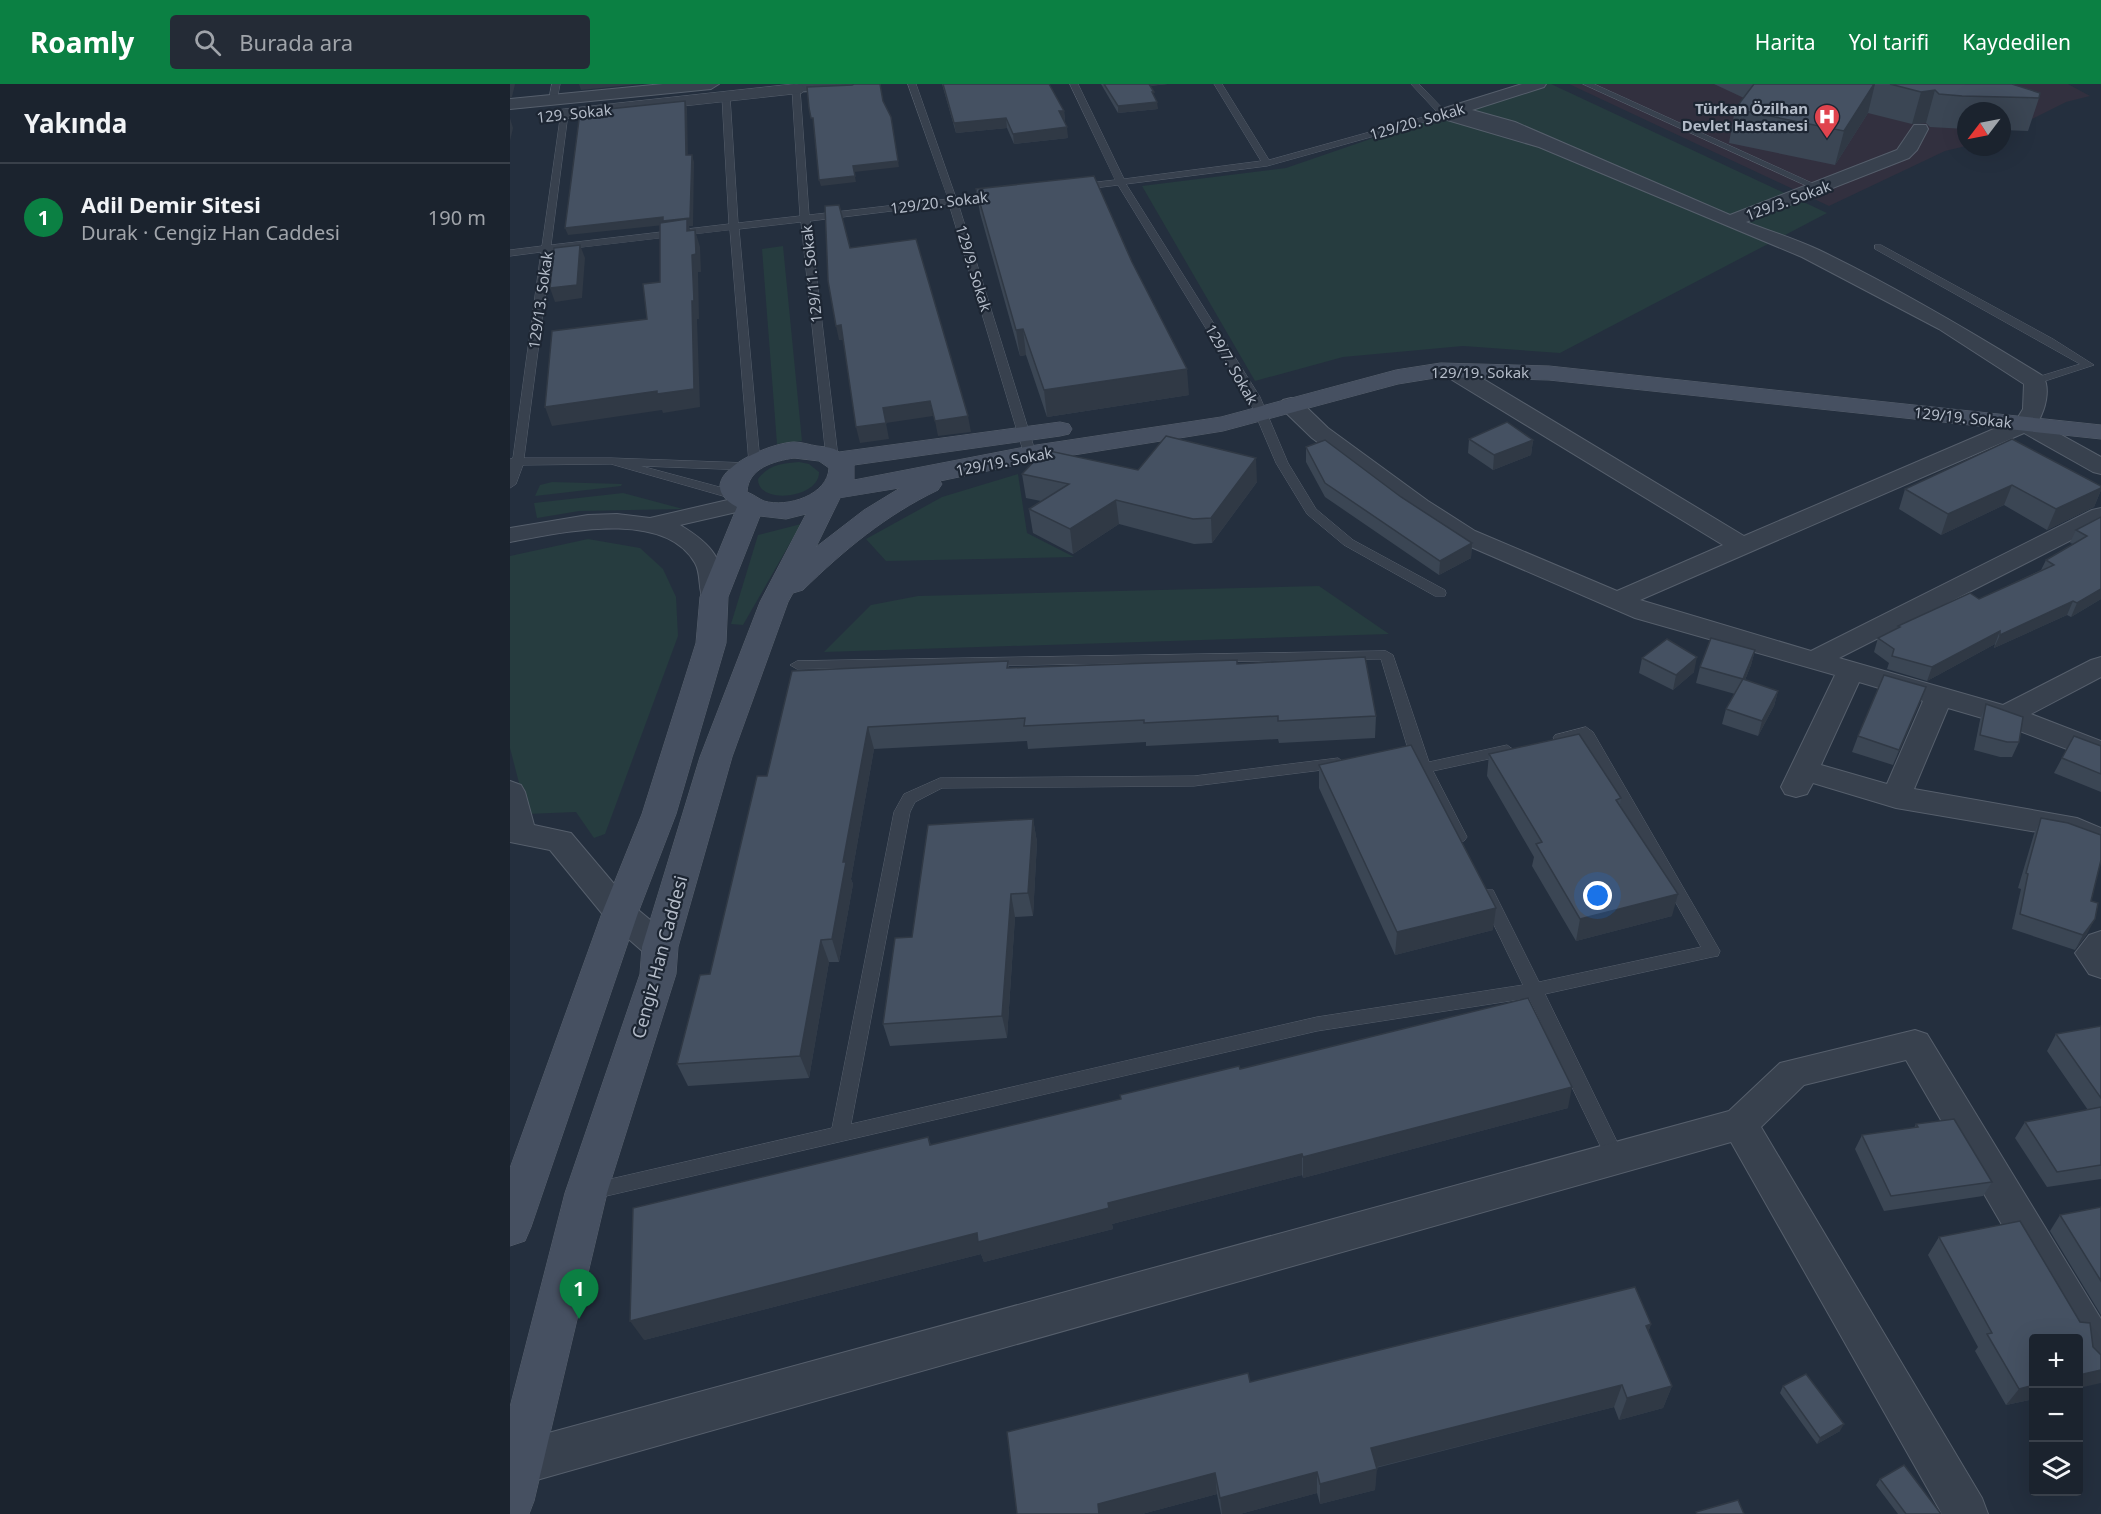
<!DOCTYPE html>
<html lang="tr">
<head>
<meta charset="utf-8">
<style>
  :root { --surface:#1b232e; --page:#242b36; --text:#f1f3f6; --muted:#a0a4aa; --line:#39404a; --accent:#0b8043 }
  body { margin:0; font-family:"Noto Sans",sans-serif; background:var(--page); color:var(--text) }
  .controls { position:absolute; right:18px; bottom:18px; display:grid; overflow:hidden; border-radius:6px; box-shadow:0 6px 24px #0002 }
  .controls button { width:54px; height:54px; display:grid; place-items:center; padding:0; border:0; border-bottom:2px solid var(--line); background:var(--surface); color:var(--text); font:30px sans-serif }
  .compass { position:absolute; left:1447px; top:18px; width:54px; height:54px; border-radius:50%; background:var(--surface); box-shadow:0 6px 24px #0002; rotate:238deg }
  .you { position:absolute; left:1088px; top:812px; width:21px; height:21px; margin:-15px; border:4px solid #fff; border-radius:50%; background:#1a73e8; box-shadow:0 0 0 9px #1a73e833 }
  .badge { display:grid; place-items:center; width:39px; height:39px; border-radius:50%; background:var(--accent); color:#fff; font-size:20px; font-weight:700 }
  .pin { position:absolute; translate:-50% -50px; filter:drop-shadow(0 2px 3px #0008) }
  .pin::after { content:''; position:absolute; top:32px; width:21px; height:18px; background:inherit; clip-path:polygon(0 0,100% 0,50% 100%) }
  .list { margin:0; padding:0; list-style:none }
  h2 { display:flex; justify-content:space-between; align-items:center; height:78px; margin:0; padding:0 24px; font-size:26px }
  h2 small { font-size:20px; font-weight:400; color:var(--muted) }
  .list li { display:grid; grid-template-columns:39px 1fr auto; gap:18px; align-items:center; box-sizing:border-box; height:108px; padding:0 24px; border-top:2px solid var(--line) }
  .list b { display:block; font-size:22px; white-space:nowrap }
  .list p { margin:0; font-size:20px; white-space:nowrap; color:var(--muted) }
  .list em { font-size:20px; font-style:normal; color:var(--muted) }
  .icon { flex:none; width:33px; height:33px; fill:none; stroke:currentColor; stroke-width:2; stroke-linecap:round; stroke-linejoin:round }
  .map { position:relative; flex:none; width:1591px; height:1430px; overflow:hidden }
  header { display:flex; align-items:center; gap:36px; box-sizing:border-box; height:84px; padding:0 30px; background:var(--accent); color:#fff }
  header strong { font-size:28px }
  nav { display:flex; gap:33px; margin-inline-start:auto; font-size:21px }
  .search { width:420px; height:54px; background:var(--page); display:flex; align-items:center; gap:15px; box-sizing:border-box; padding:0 21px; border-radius:6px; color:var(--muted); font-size:22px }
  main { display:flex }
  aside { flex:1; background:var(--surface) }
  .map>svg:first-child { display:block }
  .medical { fill:#32303f }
  .green { fill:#263c3f }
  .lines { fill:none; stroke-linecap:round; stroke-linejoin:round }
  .service-casing { stroke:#565f6c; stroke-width:1 }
  .minor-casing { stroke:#565f6c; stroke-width:2 }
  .tertiary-casing { stroke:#565f6c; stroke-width:1 }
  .secondary-casing { stroke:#565f6c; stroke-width:1 }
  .service { fill:#38414e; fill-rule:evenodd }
  .minor { fill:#38414e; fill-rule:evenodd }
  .tertiary { fill:#38414e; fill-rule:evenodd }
  .secondary { fill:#465061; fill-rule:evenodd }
  .wall { fill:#3b4654 }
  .shaded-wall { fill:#303945 }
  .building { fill:#455162; stroke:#303945; stroke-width:1.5 }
  .labels { text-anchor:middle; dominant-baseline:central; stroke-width:4.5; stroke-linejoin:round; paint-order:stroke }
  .far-poi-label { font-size:15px; font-weight:bold; fill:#b4bcc9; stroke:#1d2633; text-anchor:end }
  .far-street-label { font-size:15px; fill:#b4bcc9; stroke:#1d2633 }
  .street-label { font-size:18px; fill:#b4bcc9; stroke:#1d2633 }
</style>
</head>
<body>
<header>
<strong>Roamly</strong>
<div class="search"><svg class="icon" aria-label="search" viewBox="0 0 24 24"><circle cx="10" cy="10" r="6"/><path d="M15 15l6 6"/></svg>Burada ara</div>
<nav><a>Harita</a><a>Yol tarifi</a><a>Kaydedilen</a></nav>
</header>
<main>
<aside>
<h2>Yakında<small></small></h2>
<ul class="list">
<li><span class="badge">1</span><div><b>Adil Demir Sitesi</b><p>Durak · Cengiz Han Caddesi</p></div><em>190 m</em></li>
</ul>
</aside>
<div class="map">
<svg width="1591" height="1430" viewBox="0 0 1591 1430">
  <rect width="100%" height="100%" fill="#242f3e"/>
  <polygon class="medical" points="1059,0 1558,0 1580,12 1556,18 1492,50 1492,27 1456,27 1456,62 1435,67 1319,122"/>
  <g class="green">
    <polygon points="1028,0 1041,0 1317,129 1050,269 953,262 833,273 745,297 632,102 776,84 933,30"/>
    <polygon points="273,162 292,357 267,360 252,165"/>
    <path d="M289,378L299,380L309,388C310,414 248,422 248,395C258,381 273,379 289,378Z"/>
    <polygon points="508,390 517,449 564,473 376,477 356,455 432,413"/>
    <polygon points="42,398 112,400 111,402 25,412 30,401"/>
    <polygon points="113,409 173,425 69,427 27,434 24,419"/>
    <polygon points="291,440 233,541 221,540 248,451"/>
    <polygon points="78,455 130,464 153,485 166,513 168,552 95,750 84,754 66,728 17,730 0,664 0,472"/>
    <polygon points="809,502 879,550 314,568 361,521 408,512"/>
  </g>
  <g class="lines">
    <defs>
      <g id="service">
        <polygon points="42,0 50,0 47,16 43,18 39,16"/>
        <path d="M398,0H406L446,114L486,109L491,112L486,115L448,119L526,370L524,372H516L514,370L439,120L300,137L328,373L326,375L322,376L316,373L291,138L229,145L250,378L237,386L131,382L228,408V414H220L101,380L13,381L6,400L0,404V375L3,374L31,168L0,172V166L32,162L51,28L58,30L41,161L219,140L212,13L216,11L220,13L228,139L290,132L282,5L286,3L290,5L299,131L438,115ZM220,146L239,379L101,374H14L41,167Z"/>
        <polygon points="560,0 568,0 614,95 751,77 704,0 712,0 759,76 928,29 901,0 909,0 936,28 936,32 757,82 616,100 750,313 778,379 806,425 843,456 935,506 936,509 935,512 925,512 834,461 797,430 766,379 738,313 608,101 569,106 565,103 569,100 605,96"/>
        <polygon points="1073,0 1084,0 1313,104 1306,106"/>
        <polygon points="1365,161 1371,161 1543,255 1584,281 1529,299 1521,299 1521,295 1570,280 1365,165"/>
        <polygon points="876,567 883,571 919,678 997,661 1004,666 997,671 923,687 957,753 954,757 944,757 902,674 887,676 880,671 882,667 898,665 871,575 287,585 280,581 287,577"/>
        <polygon points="1076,643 1083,648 1210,867 1208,872 1202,873 1035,910 1115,1074 1113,1080 1106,1082 1099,1080 1019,914 807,947 79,1116 72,1114 70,1108 72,1102 79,1100 322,1044 384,728 394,710 430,694 684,692 828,674 835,679 828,684 684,702 432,704 405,718 400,728 341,1040 807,933 1013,901 969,810 971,806 983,806 1029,898 1191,863 1072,654 1050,659 1043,654 1045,651"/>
      </g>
      <g id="minor">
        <polygon points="153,0 209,0 201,5 0,25 0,15"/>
        <polygon points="289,0 351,0 343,5 280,8 278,5 280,2"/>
        <path d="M1012,0H1036L1034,3L962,26L1005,38L1220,131L1387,66L1404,41H1416L1418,45L1407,66L1399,74L1236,138C1260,147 1285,155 1309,166C1386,203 1460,247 1533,292C1541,305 1535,326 1528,338L1591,373V390L1583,388L1514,349L1130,516L1301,567L1582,426L1591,424V441L1329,574L1493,621L1581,576L1591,573V593L1521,630L1591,657V678L1486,638L1438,624L1404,705L1567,734L1591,744V767L1551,752L1386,724L1303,699L1297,710L1286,713L1275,710L1271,703L1325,591L1125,534L947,457L900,427L802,354L773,326L770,321L773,316L781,314L789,316L818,344L918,417L965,447L1107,507L1213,461L934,291L931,286L934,281L942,280L950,281L1234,452L1507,335L1513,325L1514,300L1429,245L1292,173L1029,63L927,33L925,30L927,27L938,23ZM1349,598L1413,617L1377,700L1311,681Z"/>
        <path d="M235,412L244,414L247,419L244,424L170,441C205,462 211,474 217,513L213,519L204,521L195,519C187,507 192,491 185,479C154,424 50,449 0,458V444L78,431L107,430L140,434Z"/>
        <polygon points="0,697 11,701 15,708 24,741 61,749 121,820 162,854 166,863 162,872 150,876 138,872 99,838 40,766 0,758"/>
        <polygon points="1591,847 1591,894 1579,890 1565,869 1579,851"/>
        <path d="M1405,946L1417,950L1591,1235V1293C1569,1284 1568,1277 1568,1254H1558L1396,976L1294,1001L1251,1043L1472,1414L1478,1430H1432L1221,1058L9,1401L0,1397V1361L9,1357L1219,1027L1270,979Z"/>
      </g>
      <polygon id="tertiary" points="284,0 292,1 295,5 292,9 54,35 48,34 45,30 48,26 54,25"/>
      <path id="secondary" d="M931,279L1039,282L1591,341V355L1039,296L931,293L888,300L713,347L520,378L430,397L432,400L428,406C376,431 334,466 293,506L283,509L278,518L222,673L168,863L166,890L97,1109L24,1417L19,1430H0V1323L55,1109L130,890L132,863L190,673L250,518L296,430L276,435L250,432L218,513L216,559L166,730L128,829L21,1143L15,1157L0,1162V1084L92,829L132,730L186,559L190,513L227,423C175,395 256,359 284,358C292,358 300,361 307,362C315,363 323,363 329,368L550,338L559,340L562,345L559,350L550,352L344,381V396L520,362L711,333L886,286ZM284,374L309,377L319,384C318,411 277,424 254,417C249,415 243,410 237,408C238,384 264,377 284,374ZM390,404L354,426L306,463L330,414Z"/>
    </defs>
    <use href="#service" class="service-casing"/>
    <use href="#minor" class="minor-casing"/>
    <use href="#tertiary" class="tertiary-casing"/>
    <use href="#secondary" class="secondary-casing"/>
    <use href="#service" class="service"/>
    <use href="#minor" class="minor"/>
    <use href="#tertiary" class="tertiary"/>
    <use href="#secondary" class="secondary"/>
  </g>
  <g class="wall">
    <polygon points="432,0 539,0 554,27 555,37 554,37 558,54 504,60 497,44 446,49"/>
    <polygon points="591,0 658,0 640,2 648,25 608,29"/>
    <polygon points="1204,0 1502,0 1529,14 1518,47 1492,46 1492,27 1456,27 1456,45 1420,43 1416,39 1402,40 1358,29 1325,81 1219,59 1225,25 1234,14"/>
    <polygon points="466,105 679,311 537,333 516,271 510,272 470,129"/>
    <polygon points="959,355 1023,356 1021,371 983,386 958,369"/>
    <polygon points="1502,355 1591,402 1591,406 1584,423 1537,446 1494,421 1431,451 1389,425 1395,405"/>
    <polygon points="796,363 891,413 962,459 961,474 929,491 815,413 796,378"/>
    <polygon points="628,386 747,398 702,459 684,460 609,440 563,470 523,449 519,425 531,417 516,414 512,390"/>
    <polygon points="1591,433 1591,515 1561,533 1557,531 1484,564 1485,560 1417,597 1377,585 1379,579 1364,568 1368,554 1387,545 1388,542 1469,515 1531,486 1536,476 1563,460 1560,459 1566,446"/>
    <polygon points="1245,566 1241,581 1235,596 1268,607 1264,622 1248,652 1212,640 1216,625 1225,610 1186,599 1190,583"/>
    <polygon points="1132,574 1184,588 1163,606 1129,589"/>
    <polygon points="498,577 499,584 727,580 866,632 865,654 769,659 768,655 636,662 636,658 518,665 517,657 364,665 341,795 343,800 329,878 319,878 299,994 178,1002 167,980 200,890 257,692 282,587"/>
    <polygon points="1410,618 1383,681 1342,668 1348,652"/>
    <polygon points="1476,620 1509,658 1502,673 1490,673 1464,666 1470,636"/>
    <polygon points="1591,662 1591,708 1544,689 1552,674"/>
    <polygon points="979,670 1111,714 1110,721 1162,832 1066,857 1022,782 1024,773 977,692"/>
    <polygon points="809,681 983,846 885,871 809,704"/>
    <polygon points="1531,734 1581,817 1577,850 1565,866 1502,845 1511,805 1508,804 1524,750"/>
    <polygon points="523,735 527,758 523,832 505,833 497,954 380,962 373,940 402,853"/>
    <polygon points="1591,942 1591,1095 1537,1103 1505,1054 1515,1038 1578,1026 1537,967 1546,950"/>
    <polygon points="730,985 1058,1024 793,1094 792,1091 602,1140 603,1145 474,1178 471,1170 134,1256 418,1053 421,1061 610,1015"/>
    <polygon points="1406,1040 1482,1098 1473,1112 1374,1127 1345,1065 1352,1051 1404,1044"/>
    <polygon points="1591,1123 1591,1231 1540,1147 1550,1131"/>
    <polygon points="1429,1153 1570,1238 1583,1263 1591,1271 1591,1299 1524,1254 1524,1315 1496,1321 1465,1267 1468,1263 1418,1171"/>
    <polygon points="1141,1240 1138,1248 1162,1302 1153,1324 1109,1336 1104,1323 866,1384 865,1406 810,1420 807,1409 730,1430 711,1430 707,1410 632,1430 740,1298"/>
    <polygon points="1273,1302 1330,1347 1307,1360 1270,1309"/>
    <polygon points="1370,1395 1431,1430 1388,1430 1366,1401"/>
  </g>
  <g class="shaded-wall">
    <polygon points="0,0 5,0 2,13 0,14"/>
    <polygon points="69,0 130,0 71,6"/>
    <polygon points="637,0 658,0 637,2"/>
    <polygon points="1364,0 1365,0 1358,29 1325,81 1334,47"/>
    <polygon points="1425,6 1416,39 1402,40 1411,8"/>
    <polygon points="175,17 177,24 178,79 176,71"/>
    <polygon points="647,18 648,25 608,29 608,22"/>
    <polygon points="549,27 554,27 555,37 550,37"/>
    <polygon points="381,33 389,83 344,88 346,98 311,102 309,96 343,82"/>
    <polygon points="0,34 3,44 0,57"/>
    <polygon points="496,34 497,44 446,49 444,39"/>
    <polygon points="557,43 558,54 504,60 503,50"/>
    <polygon points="182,71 184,78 183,142 179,142 182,153 154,141 58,151 55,144"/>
    <polygon points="185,146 190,163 191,188 188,188 189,235 187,235 190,323 153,329 152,326 42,342 35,323 182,217 182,171"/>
    <polygon points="70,161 75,174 72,214 45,218 40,204"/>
    <polygon points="331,241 335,256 329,256 326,242"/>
    <polygon points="513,245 516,271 510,272 506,246"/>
    <polygon points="677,285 679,311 537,333 534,306"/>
    <polygon points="420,317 423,332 376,339 379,355 350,359 346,343 373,324"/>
    <polygon points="458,332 461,348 428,352 425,337"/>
    <polygon points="1023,356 1021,371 983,386 984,371"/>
    <polygon points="746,374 747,398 702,459 701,434"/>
    <polygon points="1502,401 1494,421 1431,451 1438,430"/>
    <polygon points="1591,404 1591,406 1584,423 1537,446 1546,425"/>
    <polygon points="606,416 609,440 563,470 560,445"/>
    <polygon points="962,459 961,474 929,491 930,477"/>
    <polygon points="1591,505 1591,515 1561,533 1567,519"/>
    <polygon points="1563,517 1557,531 1484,564 1490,551"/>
    <polygon points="1490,547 1485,560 1417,597 1422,583"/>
    <polygon points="1245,566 1241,581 1229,611 1233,595"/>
    <polygon points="1187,573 1184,588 1163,606 1166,591"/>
    <polygon points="1416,603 1410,618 1383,681 1389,666"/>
    <polygon points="1268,607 1264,622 1248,652 1252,637"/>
    <polygon points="358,643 364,665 341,795 343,800 329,878 322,855 333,778"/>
    <polygon points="523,735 527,758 523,832 518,809"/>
    <polygon points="501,810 505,833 497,954 492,932"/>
    <polygon points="1168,810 1162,832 1066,857 1070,835"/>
    <polygon points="986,824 983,846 885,871 887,848"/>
    <polygon points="1585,835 1577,850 1565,866 1573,851"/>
    <polygon points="311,856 319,878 299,994 290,972"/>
    <polygon points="1062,1003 1058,1024 793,1094 793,1073"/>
    <polygon points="792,1070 792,1091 602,1140 603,1145 474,1178 471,1170 134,1256 120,1237 467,1149 598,1119"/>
    <polygon points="1141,1240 1133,1263 1136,1242"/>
    <polygon points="1591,1286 1591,1299 1569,1304 1569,1291"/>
    <polygon points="1112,1301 1104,1323 859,1385 861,1364"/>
    <polygon points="1524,1301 1524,1315 1496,1321 1509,1305"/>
    <polygon points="1162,1302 1153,1324 1109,1336 1117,1314"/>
    <polygon points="1334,1340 1330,1347 1307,1360 1310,1354"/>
    <polygon points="867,1385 865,1406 810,1420 810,1400"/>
    <polygon points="807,1388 807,1409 730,1430 712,1430 710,1414"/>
    <polygon points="705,1389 707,1410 632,1430 589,1430 588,1420"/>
  </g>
  <g class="building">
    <polygon points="344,0 370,0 373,17 381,33 388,77 343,82 345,92 309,96 303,34 301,34 299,24 297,3 342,1"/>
    <polygon points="433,0 539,0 554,27 549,27 557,43 503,50 496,34 444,39"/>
    <polygon points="594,0 639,0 644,8 642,8 647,18 608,22"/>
    <polygon points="1244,0 1364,0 1334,47 1225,25"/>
    <polygon points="1380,0 1502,0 1530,9 1529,14 1452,12 1429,10 1425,6 1411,8"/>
    <polygon points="175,17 176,71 182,71 180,134 153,137 153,133 55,144 70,28"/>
    <polygon points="584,92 622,178 677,285 534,306 513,245 506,246 466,105"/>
    <polygon points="329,121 340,164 406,155 458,332 425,337 420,317 373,324 376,339 346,343 331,241 326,242 318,197 315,122"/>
    <polygon points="177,135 177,147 185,146 186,170 182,171 184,217 182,217 184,305 147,310 147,307 35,323 42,247 137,235 133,200 150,198 150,139"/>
    <polygon points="70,161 67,201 40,204 44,164"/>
    <polygon points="997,338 1023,356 984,371 959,355"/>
    <polygon points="656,352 746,374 701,434 683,435 606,416 560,445 519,425 559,400 512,390 535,366 628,386"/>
    <polygon points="1502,355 1591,402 1591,404 1546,425 1502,401 1438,430 1395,405"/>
    <polygon points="815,356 891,413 962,459 930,477 815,399 796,363"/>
    <polygon points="1591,433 1591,505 1567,519 1563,517 1490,551 1490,547 1422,583 1382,572 1384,565 1368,554 1390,543 1388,542 1460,509 1469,515 1544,481 1536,476 1577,452 1566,446"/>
    <polygon points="1201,554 1245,566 1233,595 1190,583"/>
    <polygon points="1157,555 1187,573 1166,591 1132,574"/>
    <polygon points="855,573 866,632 768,637 768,632 634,639 634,636 514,642 515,634 358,643 333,778 336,778 322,855 311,856 290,972 167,980 190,891 200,890 247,692 257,692 282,587 498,577 497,584 727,576 727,580"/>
    <polygon points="1374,591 1416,603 1389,666 1348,652"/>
    <polygon points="1233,595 1268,607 1252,637 1216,625"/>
    <polygon points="1476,620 1513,633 1509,658 1497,658 1470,651"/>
    <polygon points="1069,650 1111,714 1106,716 1168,810 1070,835 1026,760 1032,758 979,670"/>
    <polygon points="1564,652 1591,662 1591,690 1552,674"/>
    <polygon points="901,661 986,824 887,848 809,681"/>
    <polygon points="1531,734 1558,739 1591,751 1591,776 1581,817 1588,819 1585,835 1573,851 1510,830 1518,790 1516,789"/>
    <polygon points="523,735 518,809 501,810 492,932 373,940 385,854 402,853 418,741"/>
    <polygon points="1018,914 1062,1003 793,1073 792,1070 598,1119 599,1124 468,1158 467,1149 120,1237 123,1124 418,1053 420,1061 611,1015 610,1011 729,982 730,985"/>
    <polygon points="1591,942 1591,1014 1546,950"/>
    <polygon points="1591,1023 1591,1081 1547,1088 1515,1038"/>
    <polygon points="1444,1035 1482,1098 1381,1112 1352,1051 1408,1043 1406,1040"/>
    <polygon points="1591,1123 1591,1197 1550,1131"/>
    <polygon points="1510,1137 1570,1238 1580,1239 1583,1263 1591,1271 1591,1286 1569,1291 1569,1254 1524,1254 1524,1301 1509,1305 1477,1250 1482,1249 1429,1153"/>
    <polygon points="1125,1203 1141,1240 1136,1242 1162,1302 1117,1314 1112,1301 861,1364 867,1385 810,1400 807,1388 710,1414 705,1389 588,1420 589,1430 507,1430 497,1348 738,1289 740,1298"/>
    <polygon points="1296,1290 1334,1340 1310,1354 1273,1302"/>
    <polygon points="1394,1381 1431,1430 1396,1430 1370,1395"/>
    <polygon points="1228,1416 1234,1430 1187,1430 1186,1428"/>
  </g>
  <defs>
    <symbol id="hospital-pin" viewBox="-11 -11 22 30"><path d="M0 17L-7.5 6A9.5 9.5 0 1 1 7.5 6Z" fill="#e0444e" stroke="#1d2633"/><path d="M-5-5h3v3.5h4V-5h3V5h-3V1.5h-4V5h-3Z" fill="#fff"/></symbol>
  </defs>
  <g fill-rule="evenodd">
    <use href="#hospital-pin" x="1302" y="18" width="30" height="40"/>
  </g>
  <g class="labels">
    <g class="far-poi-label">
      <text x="1298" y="24">Türkan Özilhan<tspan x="1298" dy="17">Devlet Hastanesi</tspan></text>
    </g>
    <g class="far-street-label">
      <text transform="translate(64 29) rotate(-6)">129. Sokak</text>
      <text transform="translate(907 37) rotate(-16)">129/20. Sokak</text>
      <text transform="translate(1278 116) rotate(-20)">129/3. Sokak</text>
      <text transform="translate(429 118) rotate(-7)">129/20. Sokak</text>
      <text transform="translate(464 184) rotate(73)">129/9. Sokak</text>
      <text transform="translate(301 190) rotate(-96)">129/11. Sokak</text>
      <text transform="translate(30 216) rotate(-82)">129/13. Sokak</text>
      <text transform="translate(722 280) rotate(60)">129/7. Sokak</text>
      <text x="970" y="288">129/19. Sokak</text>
      <text transform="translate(1453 333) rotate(6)">129/19. Sokak</text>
      <text transform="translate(494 377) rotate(-11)">129/19. Sokak</text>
    </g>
    <g class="street-label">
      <text transform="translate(149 873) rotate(-75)">Cengiz Han Caddesi</text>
    </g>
  </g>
</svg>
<div class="controls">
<button>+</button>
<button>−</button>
<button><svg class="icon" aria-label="layers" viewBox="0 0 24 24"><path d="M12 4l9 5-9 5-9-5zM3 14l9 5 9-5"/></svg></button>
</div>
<svg class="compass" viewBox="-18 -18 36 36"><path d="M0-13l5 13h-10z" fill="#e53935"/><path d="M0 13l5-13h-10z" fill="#a0a4aa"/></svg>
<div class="you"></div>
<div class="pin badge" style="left:69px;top:1235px">1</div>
</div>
</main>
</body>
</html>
